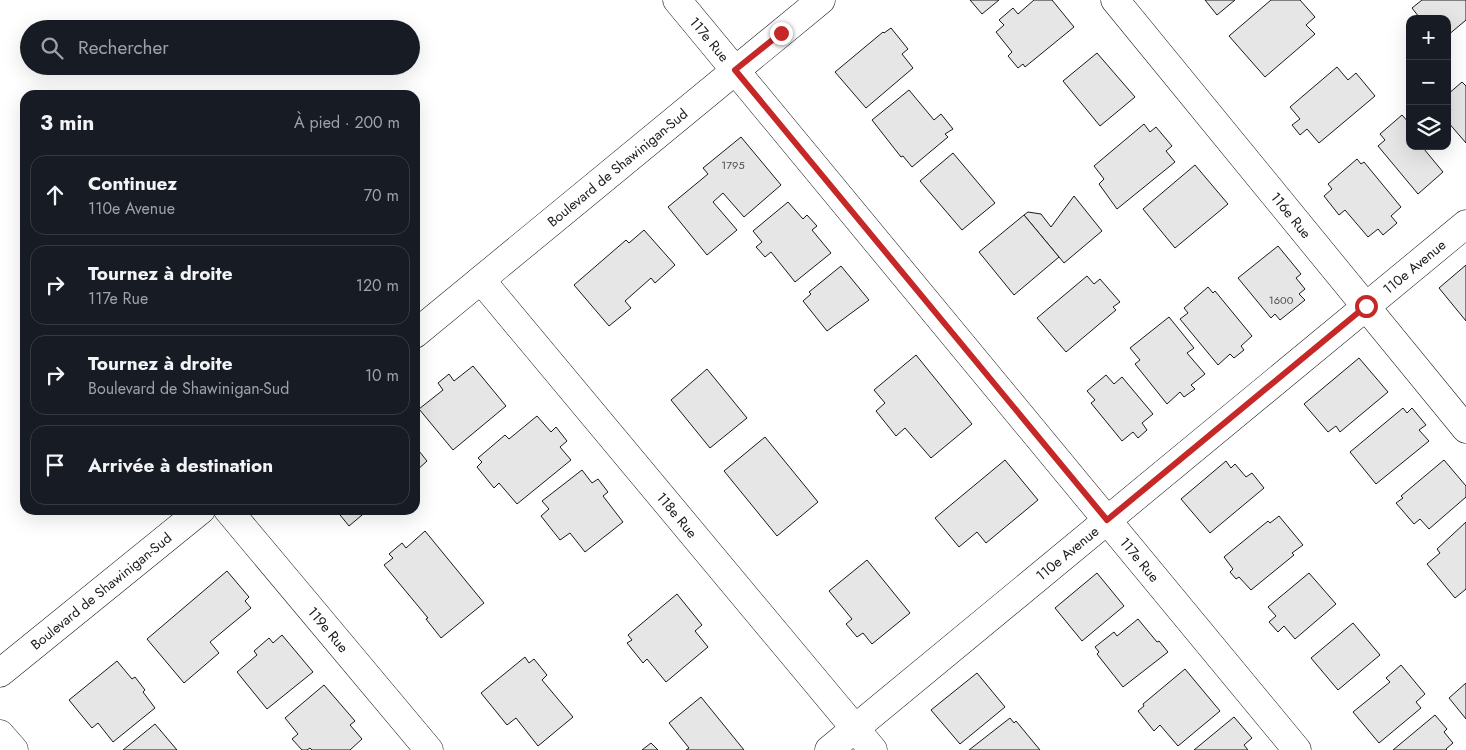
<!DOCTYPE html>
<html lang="fr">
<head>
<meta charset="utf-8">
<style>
  :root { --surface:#171b24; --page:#20242c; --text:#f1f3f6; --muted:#9ea1a6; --line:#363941 }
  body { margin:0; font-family:Jost,sans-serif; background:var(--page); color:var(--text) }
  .controls { position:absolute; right:15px; top:15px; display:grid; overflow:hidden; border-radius:10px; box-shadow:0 5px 20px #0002 }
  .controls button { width:45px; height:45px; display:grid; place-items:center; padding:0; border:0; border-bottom:1px solid var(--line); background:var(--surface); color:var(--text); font:25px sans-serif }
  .stop { position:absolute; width:15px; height:15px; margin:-11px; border:4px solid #c62828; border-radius:50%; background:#fff }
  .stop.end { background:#c62828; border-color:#fff; box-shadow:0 1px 5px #0008 }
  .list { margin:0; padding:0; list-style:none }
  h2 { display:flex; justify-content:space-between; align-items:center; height:65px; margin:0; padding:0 20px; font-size:21px }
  h2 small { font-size:16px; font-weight:400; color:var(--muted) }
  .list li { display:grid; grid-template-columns:32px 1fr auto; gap:15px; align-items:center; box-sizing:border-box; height:80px; margin:0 10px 10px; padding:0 10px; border:1px solid var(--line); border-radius:15px }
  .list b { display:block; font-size:19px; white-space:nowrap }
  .list p { margin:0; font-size:16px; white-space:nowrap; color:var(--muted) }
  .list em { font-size:16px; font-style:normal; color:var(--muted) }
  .icon { flex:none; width:28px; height:28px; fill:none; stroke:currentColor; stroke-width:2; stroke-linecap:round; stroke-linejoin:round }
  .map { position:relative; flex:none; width:1466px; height:750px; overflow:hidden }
  .search { position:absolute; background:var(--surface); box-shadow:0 5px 20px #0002; left:20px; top:20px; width:400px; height:55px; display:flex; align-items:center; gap:12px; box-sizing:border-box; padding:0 18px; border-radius:28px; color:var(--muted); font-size:19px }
  .panel { position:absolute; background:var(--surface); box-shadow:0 5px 20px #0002; left:20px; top:90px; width:400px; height:425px; border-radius:15px }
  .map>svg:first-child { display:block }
  .building { fill:#e6e6e6; stroke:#1a1a1a }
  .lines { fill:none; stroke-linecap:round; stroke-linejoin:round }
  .street-casing { stroke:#1a1a1a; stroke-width:29 }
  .primary-casing { stroke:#1a1a1a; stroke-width:29 }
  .street { stroke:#fff; stroke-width:28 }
  .primary { stroke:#fff; stroke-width:28 }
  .route { stroke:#c62828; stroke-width:6 }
  .labels { text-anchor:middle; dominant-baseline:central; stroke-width:4; stroke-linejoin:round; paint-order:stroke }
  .number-label { font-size:11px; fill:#4d4d4d }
  .street-label { font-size:14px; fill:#1a1a1a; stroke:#fff }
</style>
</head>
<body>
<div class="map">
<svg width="1466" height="750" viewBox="0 0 1466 750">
  <rect width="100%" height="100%" fill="#fff"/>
  <g class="building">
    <polygon points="970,0 999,0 982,14"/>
    <polygon points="1034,0 1052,0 1074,27 1025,67 1023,64 1018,68 1008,56 1012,52 996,32 1004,25 999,20 1013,8 1018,14"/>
    <polygon points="1205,0 1235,0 1217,15"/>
    <polygon points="1271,0 1300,0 1315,17 1306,25 1315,34 1265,77 1229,36"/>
    <polygon points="1422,0 1466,0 1466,20 1447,36 1447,19 1418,19 1419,17 1412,8"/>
    <polygon points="891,28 908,49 902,54 913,68 866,108 835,72 883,32 884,33"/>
    <polygon points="1097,53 1135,97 1100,126 1063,81"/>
    <polygon points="1337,67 1348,80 1356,73 1375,96 1319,143 1307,129 1300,135 1292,125 1300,119 1290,107"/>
    <polygon points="1462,82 1466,86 1466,143 1447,121 1447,113 1451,110 1447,105 1447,101 1450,98 1447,95"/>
    <polygon points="909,90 934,120 941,114 953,129 945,134 948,137 912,167 903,156 901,157 872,120"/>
    <polygon points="1402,115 1410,124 1410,146 1427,146 1424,149 1443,172 1418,194 1378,146 1385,140 1380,134"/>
    <polygon points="1144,124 1150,132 1156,127 1172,146 1166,151 1175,162 1117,209 1099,184 1104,179 1094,166"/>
    <polygon points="741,137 781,185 744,217 723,193 713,202 737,230 707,255 668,207 708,174 703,168"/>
    <polygon points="953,153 995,203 962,230 920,181"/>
    <polygon points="1357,159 1361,164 1364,162 1401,207 1391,216 1397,223 1383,235 1378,229 1368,237 1345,210 1339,215 1324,196 1332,189 1328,184"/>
    <polygon points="1195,165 1228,204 1175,248 1143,209"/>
    <polygon points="1074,196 1102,231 1064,263 1024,215 1028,212 1041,214 1051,227"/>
    <polygon points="788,202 803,219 807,215 817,226 812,230 831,253 795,282 771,252 765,257 756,247 762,242 753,231"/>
    <polygon points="1024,215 1059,257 1014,295 979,252"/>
    <polygon points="644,230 675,265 655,283 651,278 625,301 631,308 609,326 574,285 626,240 629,243"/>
    <polygon points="1278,246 1301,274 1296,278 1305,289 1299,294 1305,300 1280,320 1275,314 1271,318 1238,278"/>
    <polygon points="1466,265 1466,321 1439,288"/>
    <polygon points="841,266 869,300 827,331 803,301 811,294 809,292"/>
    <polygon points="1087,276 1094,284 1100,279 1120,302 1113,307 1116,310 1066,352 1037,318"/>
    <polygon points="1208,287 1213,293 1215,291 1252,336 1241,346 1244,350 1234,358 1230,354 1218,365 1180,319 1188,313 1184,308"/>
    <polygon points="1169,317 1194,348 1187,353 1205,374 1191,385 1195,389 1184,397 1180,392 1167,404 1135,364 1140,360 1130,348"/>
    <polygon points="916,355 972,424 931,458 905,428 896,436 876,411 885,403 874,390"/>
    <polygon points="1359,358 1388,392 1340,432 1336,426 1328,432 1304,404"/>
    <polygon points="473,366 506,406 453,450 419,409 443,390 438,383 449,374 454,381"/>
    <polygon points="707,369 747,418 710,448 671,400"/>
    <polygon points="1106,375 1114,384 1122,377 1153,414 1142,423 1147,430 1138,438 1133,432 1122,441 1091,403 1095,400 1087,391"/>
    <polygon points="1403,408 1407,413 1412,408 1426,425 1419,430 1429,441 1376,484 1350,452"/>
    <polygon points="537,416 551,432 556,427 567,441 560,447 571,460 517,504 499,483 494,488 477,467 482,462 478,458 505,435 509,439"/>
    <polygon points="765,437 818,502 777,536 724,471"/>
    <polygon points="415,446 427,461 415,472"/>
    <polygon points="1005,460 1038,500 986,543 977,532 959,547 935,518"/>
    <polygon points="1444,460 1466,486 1466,497 1429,529 1420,519 1414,524 1396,503 1403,498 1401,496"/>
    <polygon points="1226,461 1231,468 1235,464 1246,477 1252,473 1264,488 1210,533 1181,499"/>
    <polygon points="582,470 592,483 598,479 608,492 603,496 623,522 585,552 570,533 560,540 541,516 549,509 542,501"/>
    <polygon points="336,510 368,510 349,526"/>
    <polygon points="1279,516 1303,545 1292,553 1294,555 1251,590 1239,577 1236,579 1230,572 1233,569 1224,557 1268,521 1270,523"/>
    <polygon points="1466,522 1466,589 1455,598 1427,564 1440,553 1437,549"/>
    <polygon points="425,531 484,603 441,638 426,619 428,618 384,565 393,558 389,554 402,543 406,548"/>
    <polygon points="867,560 910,613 872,644 863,633 857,637 846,624 852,619 829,591"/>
    <polygon points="227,571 249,597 245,601 251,608 210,642 219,653 184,683 147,639"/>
    <polygon points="1097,573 1124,606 1082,641 1055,608"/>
    <polygon points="1309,573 1336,604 1295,639 1284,626 1278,632 1269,622 1276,616 1268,607"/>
    <polygon points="677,594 702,625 695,631 708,647 666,682 647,659 643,663 627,643 632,640 628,635"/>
    <polygon points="1138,619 1157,642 1159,641 1168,652 1123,687 1097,654 1099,652 1095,647 1114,632 1117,636"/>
    <polygon points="1353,623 1380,655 1338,690 1311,658"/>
    <polygon points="282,635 313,672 267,709 237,672 257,655 254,651 269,638 273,643"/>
    <polygon points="525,657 529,663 534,659 547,675 542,680 573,717 538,746 516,718 507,725 481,693"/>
    <polygon points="117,661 132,679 135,677 145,690 143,692 155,708 113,742 98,723 92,728 69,700"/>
    <polygon points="1401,665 1425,694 1416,702 1421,708 1379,743 1353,712 1390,682 1386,678"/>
    <polygon points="1185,669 1220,711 1178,746 1160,725 1154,731 1138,711 1144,706 1143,704"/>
    <polygon points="977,673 1005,707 960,744 931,710"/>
    <polygon points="1466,683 1466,719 1449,698"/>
    <polygon points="324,685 355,721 350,725 362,739 350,750 312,750 310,748 307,750 302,750 292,739 298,734 285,718"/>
    <polygon points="701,697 744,750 686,750 689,748 669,723"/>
    <polygon points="1435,715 1447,729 1444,732 1453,743 1446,749 1447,750 1393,750"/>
    <polygon points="1234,717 1252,738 1244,745 1248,750 1194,750"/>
    <polygon points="1010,718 1014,723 1016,721 1040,750 969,750"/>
    <polygon points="155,724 177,750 123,750"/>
    <polygon points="651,743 658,750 642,750"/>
  </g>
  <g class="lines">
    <defs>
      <g id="street">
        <path id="s1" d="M677,0L1297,750"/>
        <path id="s2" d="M1115,0L1466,429"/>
        <path id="s3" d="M481,280L873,750"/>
        <path id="s4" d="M228,510L429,750"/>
        <polyline points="0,734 14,750"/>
        <path id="s5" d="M829,750L1466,224"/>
      </g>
      <g id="primary">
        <path id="s6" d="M415,334L821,0"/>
        <path id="s7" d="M0,673L201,510"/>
      </g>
    </defs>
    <use href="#street" class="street-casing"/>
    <use href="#primary" class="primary-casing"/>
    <use href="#street" class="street"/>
    <use href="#primary" class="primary"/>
  </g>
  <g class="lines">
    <polyline class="route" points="781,33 735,70 1107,520 1366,306"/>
  </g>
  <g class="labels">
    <g class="number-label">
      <text x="733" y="165">1795</text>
      <text x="1281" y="300">1600</text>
    </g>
    <g class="street-label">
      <text stroke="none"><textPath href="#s1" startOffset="51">117e Rue</textPath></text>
      <text stroke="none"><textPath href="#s6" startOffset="262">Boulevard de Shawinigan-Sud</textPath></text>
      <text stroke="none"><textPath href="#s2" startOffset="278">116e Rue</textPath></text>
      <text stroke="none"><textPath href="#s5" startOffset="759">110e Avenue</textPath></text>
      <text stroke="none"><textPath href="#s3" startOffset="306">118e Rue</textPath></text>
      <text stroke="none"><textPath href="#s5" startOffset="309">110e Avenue</textPath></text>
      <text stroke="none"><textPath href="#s1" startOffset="726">117e Rue</textPath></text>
      <text stroke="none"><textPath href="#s7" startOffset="130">Boulevard de Shawinigan-Sud</textPath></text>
      <text stroke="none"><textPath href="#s4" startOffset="156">119e Rue</textPath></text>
    </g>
  </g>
</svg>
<div class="controls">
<button>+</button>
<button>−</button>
<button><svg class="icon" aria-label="layers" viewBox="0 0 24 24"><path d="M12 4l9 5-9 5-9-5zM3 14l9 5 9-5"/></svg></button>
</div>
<div class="stop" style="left:1366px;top:306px"></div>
<div class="stop end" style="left:781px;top:33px"></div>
<div class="search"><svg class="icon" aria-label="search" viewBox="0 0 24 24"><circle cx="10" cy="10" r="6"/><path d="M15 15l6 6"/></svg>Rechercher</div>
<section class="panel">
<h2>3 min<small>À pied · 200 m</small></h2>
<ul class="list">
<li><svg class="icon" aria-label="ahead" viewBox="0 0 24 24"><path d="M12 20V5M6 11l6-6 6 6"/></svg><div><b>Continuez</b><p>110e Avenue</p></div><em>70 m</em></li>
<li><svg class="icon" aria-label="right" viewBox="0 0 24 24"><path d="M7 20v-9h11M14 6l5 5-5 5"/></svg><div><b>Tournez à droite</b><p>117e Rue</p></div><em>120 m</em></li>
<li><svg class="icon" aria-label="right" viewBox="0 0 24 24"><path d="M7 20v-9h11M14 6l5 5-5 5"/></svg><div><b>Tournez à droite</b><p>Boulevard de Shawinigan-Sud</p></div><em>10 m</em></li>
<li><svg class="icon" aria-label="arrive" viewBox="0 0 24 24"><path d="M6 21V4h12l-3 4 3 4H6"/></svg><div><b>Arrivée à destination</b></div></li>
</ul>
</section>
</div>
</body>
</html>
